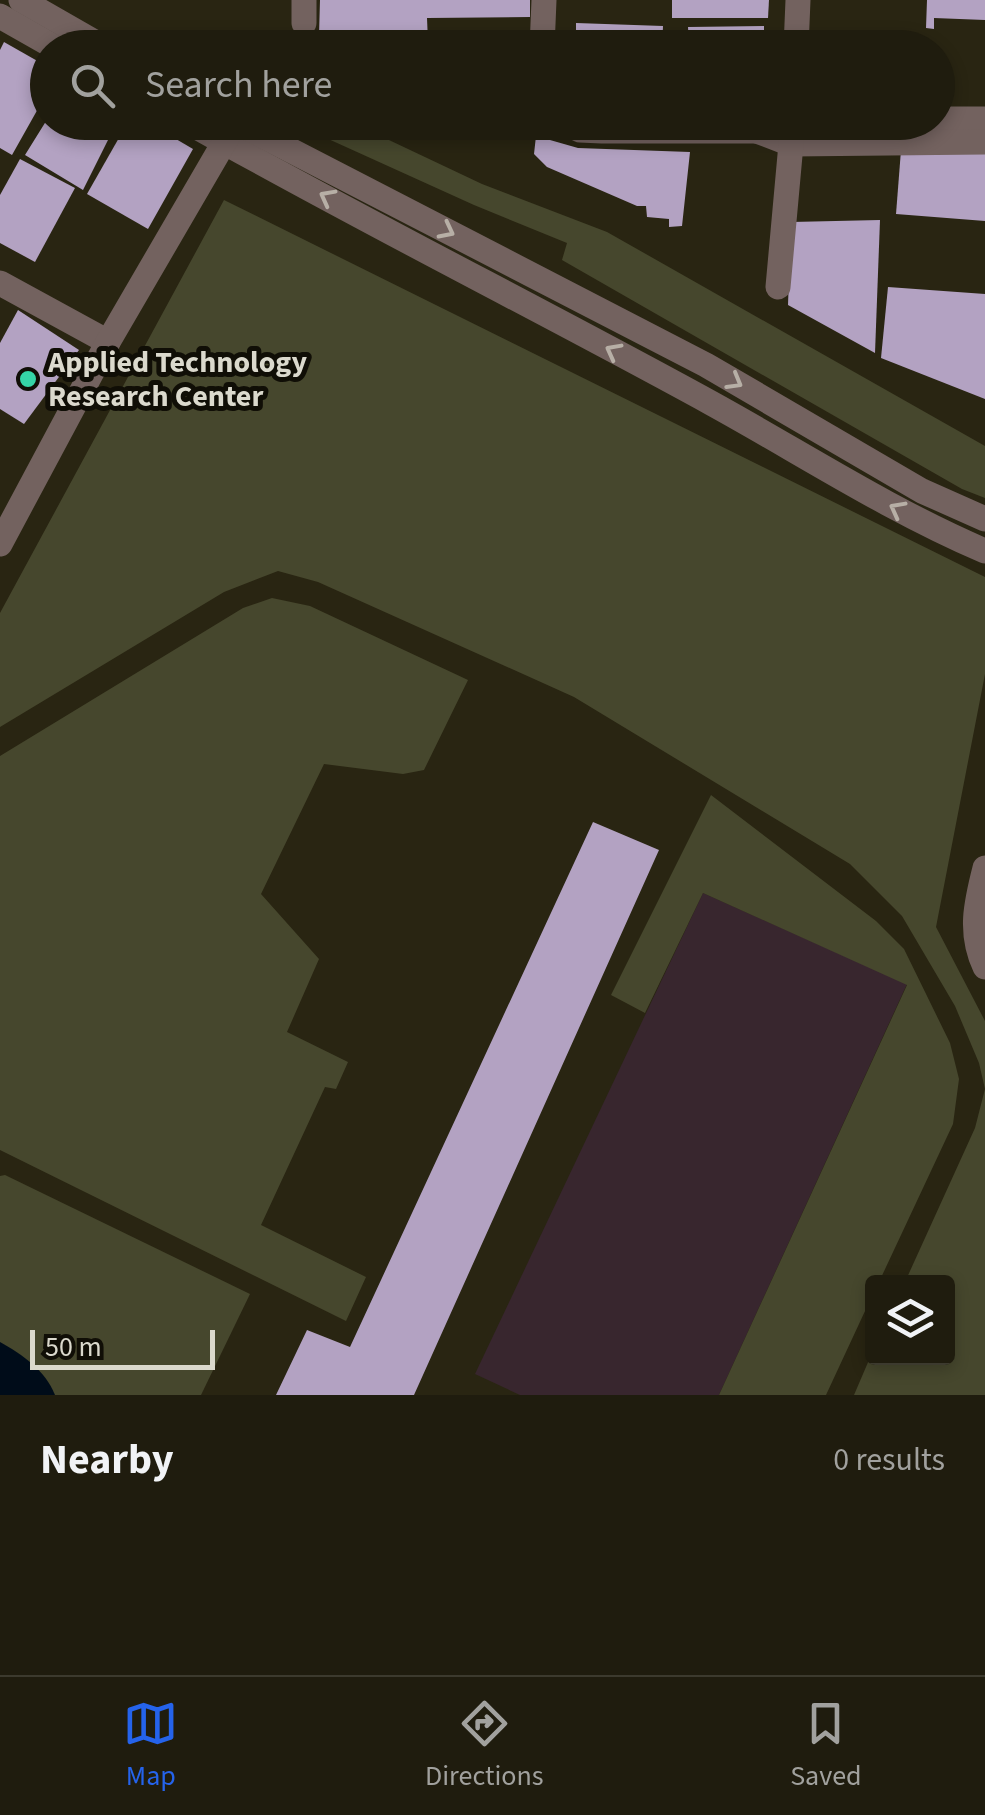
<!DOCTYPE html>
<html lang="en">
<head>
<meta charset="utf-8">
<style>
  :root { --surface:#1f1c0e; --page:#272517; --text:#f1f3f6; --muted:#a1a19e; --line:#3c3a2e; --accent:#2563eb }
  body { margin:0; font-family:"Source Sans 3",sans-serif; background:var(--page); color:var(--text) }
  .controls { position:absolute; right:30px; bottom:30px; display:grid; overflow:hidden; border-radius:10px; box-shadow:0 5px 15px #0003 }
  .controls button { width:90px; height:90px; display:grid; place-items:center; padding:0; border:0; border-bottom:2px solid var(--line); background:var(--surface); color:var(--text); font:50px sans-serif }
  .scale { position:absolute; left:30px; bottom:25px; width:185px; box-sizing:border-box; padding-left:10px; border:5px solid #dbd9cd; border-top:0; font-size:28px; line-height:35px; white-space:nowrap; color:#dbd9cd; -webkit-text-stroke:8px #100e06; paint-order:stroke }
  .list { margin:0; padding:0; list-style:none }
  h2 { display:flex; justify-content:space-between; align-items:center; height:130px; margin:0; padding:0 40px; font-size:42px }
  h2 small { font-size:32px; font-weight:400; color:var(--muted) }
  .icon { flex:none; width:55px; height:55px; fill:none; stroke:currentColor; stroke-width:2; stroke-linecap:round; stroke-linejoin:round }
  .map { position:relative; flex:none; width:985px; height:1395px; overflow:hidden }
  .search { position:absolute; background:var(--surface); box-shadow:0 5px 15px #0003; left:30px; right:30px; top:30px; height:110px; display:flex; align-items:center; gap:25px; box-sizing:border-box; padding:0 35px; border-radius:55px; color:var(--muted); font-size:38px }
  .sheet { height:280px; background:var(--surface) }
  nav { display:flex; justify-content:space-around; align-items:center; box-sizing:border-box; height:140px; border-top:2px solid var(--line); background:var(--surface); font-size:28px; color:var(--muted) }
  nav a { display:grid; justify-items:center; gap:5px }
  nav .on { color:var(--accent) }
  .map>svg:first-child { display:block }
  .industrial { fill:#38262e }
  .green { fill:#46472d }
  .water { fill:#000c19 }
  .building { fill:#b3a2c2 }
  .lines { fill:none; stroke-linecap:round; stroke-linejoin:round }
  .minor { stroke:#73625f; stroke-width:25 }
  .oneway { stroke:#b7afa6 }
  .poi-dot { fill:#35d4a7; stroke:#100e06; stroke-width:4 }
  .labels { text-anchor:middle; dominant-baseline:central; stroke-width:10; stroke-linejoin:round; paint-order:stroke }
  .poi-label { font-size:30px; font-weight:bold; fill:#dbd9cd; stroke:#100e06; text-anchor:start }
</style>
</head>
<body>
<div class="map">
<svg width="985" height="1395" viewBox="0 0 985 1395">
  <rect width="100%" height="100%" fill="#292512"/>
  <polygon class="industrial" points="703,893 907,984 719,1395 520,1395 475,1374"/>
  <g class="green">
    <polygon points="293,123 353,123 482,184 607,232 985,446 985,498 962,489 562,260 567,243 474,205"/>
    <polygon points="224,200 985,577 985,674 936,927 985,1021 985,1395 854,1395 872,1353 872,1358 948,1358 948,1282 905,1282 975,1128 985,1089 979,1063 955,1006 902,916 850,864 574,697 318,582 278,571 224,592 0,727 0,613"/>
    <polygon points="272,598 310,606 468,680 424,770 403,774 324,764 261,894 319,959 287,1032 348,1062 336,1089 325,1087 261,1225 366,1277 346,1321 0,1150 0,756 243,608"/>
    <polygon points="711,795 876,921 904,949 950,1043 959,1079 953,1124 879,1282 872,1282 872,1296 826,1395 719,1395 907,985 703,893 645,1013 611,995"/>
    <polygon points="5,1175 250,1294 201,1395 0,1395 0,1176"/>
  </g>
  <path class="water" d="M0,1342C23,1355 45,1370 55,1395H0Z"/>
  <g class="building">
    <polygon points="320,0 530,0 530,17 427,18 428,42 377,43 371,48 351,48 319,36"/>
    <polygon points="672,0 769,0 768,18 672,18"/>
    <polygon points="927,0 985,0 985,20 934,18 934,29 926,28"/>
    <polygon points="576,23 663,26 662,48 576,48"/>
    <polygon points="764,26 764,48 689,48 688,27"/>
    <polygon points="4,42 48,67 48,91 12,155 0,148 0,50"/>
    <polygon points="48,118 48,122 117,122 83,190 25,155"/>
    <polygon points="128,122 147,122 193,149 148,229 87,194"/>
    <polygon points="536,136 578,148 690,152 682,226 669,227 669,219 647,217 646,206 637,206 547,167 534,154"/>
    <polygon points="901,150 985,153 985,221 896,214"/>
    <polygon points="20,159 75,188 35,262 0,243 0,195"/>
    <polygon points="880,220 875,353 788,305 791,222"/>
    <polygon points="888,287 985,294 985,399 881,358"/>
    <polygon points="18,310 79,350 24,424 0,409 0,343"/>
    <polygon points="593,822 659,850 414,1395 276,1395 307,1330 350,1347"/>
  </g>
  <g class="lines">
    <g class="minor">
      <polyline points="21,0 105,48"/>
      <polyline points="0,16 56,48"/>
      <polyline points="304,23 304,0"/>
      <polyline points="542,48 544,0"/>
      <polyline points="796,48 798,0"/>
      <polyline points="938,119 985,119"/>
      <path d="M188,122C361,220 538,308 711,403C802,453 889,510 985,551"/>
      <polyline points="236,122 706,365 922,491 985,519"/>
      <polyline points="564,122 580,130 602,131 757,131 771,126"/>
      <polyline points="757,131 791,144 985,142"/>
      <polyline points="0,283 108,342"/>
      <polyline points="778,287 793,122"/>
      <polyline points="0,544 108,342 232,129"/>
      <path d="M985,868C976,903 969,933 985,967"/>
    </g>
  </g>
  <defs><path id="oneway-chevron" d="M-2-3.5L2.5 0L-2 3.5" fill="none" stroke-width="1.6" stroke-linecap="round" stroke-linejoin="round" transform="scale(2.5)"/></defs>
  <g class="oneway">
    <use href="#oneway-chevron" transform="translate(327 197) rotate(-152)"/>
    <use href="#oneway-chevron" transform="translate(447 231) rotate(27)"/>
    <use href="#oneway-chevron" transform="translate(613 351) rotate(-152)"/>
    <use href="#oneway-chevron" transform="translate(735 382) rotate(30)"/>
    <use href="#oneway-chevron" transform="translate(897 509) rotate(-152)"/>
  </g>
  <circle class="poi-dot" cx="28" cy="379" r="10"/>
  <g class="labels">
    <g class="poi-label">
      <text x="48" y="362">Applied Technology<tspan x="48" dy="34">Research Center</tspan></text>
    </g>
  </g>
</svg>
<div class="controls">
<button><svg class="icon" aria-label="layers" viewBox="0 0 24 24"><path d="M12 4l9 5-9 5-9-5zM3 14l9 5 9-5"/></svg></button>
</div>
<div class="scale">50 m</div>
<div class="search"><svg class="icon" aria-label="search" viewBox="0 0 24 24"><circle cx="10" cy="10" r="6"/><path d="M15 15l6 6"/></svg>Search here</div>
</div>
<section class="sheet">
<h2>Nearby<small>0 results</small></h2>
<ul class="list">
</ul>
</section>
<nav>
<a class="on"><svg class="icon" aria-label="map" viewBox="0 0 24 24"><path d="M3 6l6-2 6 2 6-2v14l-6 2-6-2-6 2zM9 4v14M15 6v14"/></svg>Map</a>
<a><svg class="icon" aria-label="directions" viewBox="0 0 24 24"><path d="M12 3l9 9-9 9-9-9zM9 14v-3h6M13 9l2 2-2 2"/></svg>Directions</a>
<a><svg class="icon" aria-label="saved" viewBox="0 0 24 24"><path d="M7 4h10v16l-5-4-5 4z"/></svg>Saved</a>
</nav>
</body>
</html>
